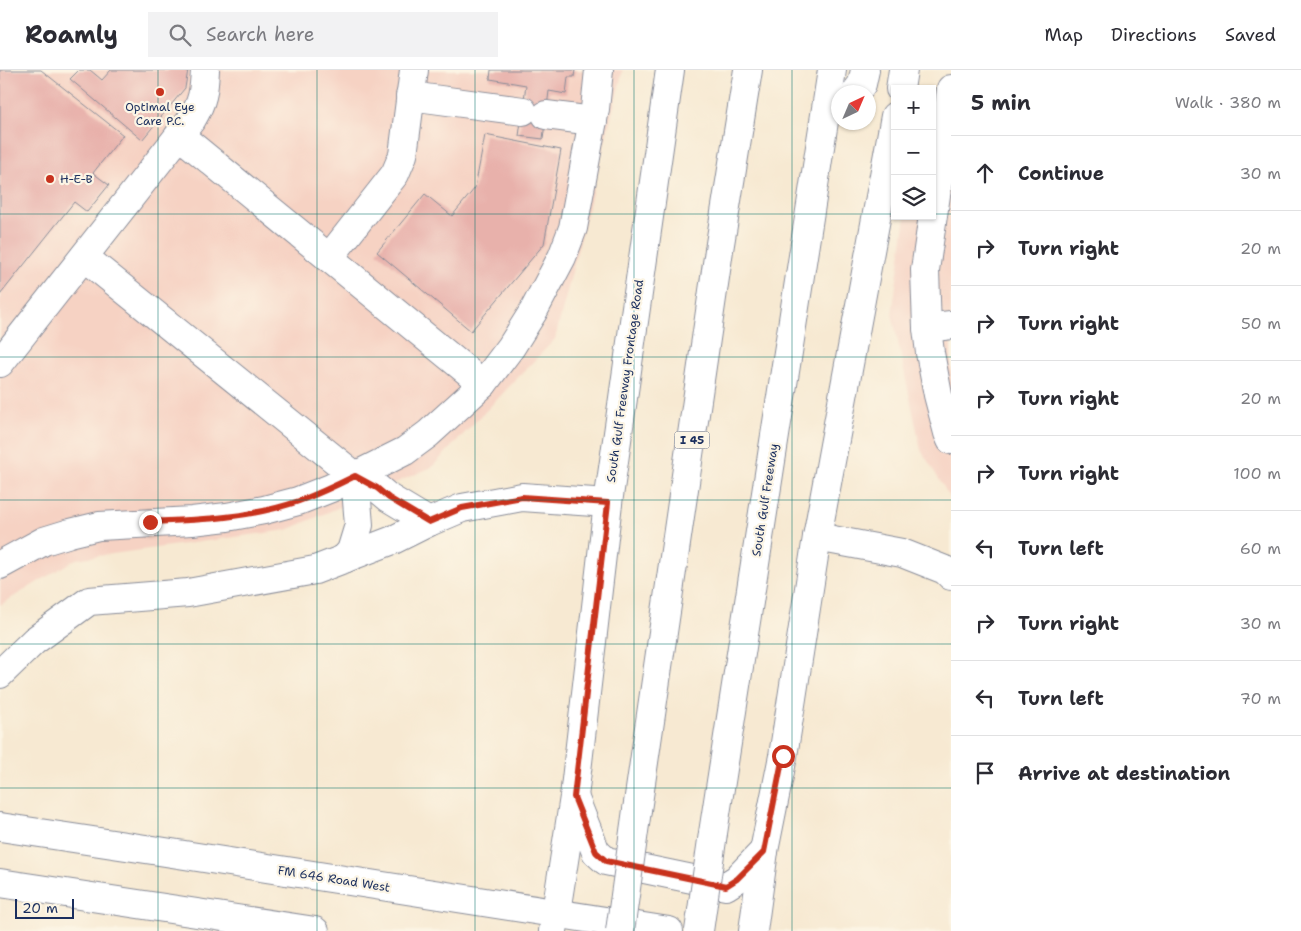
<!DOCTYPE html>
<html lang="en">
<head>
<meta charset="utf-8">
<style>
  :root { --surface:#fff; --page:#f2f2f3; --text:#2b2b33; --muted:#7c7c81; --line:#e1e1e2 }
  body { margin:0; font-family:"Shantell Sans",sans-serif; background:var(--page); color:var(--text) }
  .controls { position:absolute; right:15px; top:15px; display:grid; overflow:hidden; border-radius:0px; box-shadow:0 1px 4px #0004 }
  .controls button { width:45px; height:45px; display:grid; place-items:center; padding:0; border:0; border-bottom:1px solid var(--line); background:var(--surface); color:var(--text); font:25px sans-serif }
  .compass { position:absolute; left:831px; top:15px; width:45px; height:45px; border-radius:50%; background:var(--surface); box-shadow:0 1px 4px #0004; rotate:44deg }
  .scale { position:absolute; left:15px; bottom:12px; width:59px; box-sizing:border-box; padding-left:5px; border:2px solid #1b2f5e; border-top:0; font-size:14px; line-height:18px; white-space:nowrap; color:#1b2f5e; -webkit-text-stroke:4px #fcf5e5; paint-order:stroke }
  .stop { position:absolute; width:15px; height:15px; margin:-11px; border:4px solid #c8321e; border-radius:50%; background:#fff }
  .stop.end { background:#c8321e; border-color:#fff; box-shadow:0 1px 5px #0008 }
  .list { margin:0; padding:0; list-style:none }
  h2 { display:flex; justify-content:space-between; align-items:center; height:65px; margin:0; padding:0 20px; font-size:21px }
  h2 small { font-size:16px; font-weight:400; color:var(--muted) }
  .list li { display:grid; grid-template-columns:32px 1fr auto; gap:15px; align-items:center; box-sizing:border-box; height:75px; padding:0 20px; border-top:1px solid var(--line) }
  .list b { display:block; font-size:19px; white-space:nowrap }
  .list em { font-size:16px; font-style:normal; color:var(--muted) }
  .icon { flex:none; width:28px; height:28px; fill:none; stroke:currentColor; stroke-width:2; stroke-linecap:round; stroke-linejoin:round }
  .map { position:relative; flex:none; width:951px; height:861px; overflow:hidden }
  header { display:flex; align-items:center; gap:30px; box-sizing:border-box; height:70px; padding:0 25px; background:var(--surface); border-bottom:1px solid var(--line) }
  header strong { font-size:24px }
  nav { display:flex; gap:28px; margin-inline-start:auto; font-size:18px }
  .search { width:350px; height:45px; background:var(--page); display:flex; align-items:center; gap:12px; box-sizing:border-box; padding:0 18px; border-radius:0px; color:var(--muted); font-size:19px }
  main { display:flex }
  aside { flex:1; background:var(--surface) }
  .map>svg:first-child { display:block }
  .built { fill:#f6d2c3 }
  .building { fill:#e8b1ab }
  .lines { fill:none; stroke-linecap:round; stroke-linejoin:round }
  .minor-casing { stroke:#898c98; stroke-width:30 }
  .major-casing { stroke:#898c98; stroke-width:30 }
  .highway-casing { stroke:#898c98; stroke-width:30 }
  .minor { stroke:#fff; stroke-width:28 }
  .major { stroke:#fff; stroke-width:28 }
  .highway { stroke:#fff; stroke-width:28 }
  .highway-bridge-casing { stroke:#898c98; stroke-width:30; stroke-linecap:butt }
  .highway-bridge { stroke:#fff; stroke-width:28 }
  .route { stroke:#c8321e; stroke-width:6 }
  .grid { fill:none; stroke:#0f766e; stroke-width:1; stroke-opacity:0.55 }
  .poi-dot { fill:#c8321e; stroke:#fcf5e5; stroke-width:2 }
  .labels { text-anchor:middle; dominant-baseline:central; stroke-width:4.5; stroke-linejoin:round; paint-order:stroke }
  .shield { fill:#fcf5e5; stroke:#5e6a86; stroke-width:1 }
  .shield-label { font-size:11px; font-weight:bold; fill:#1b2f5e }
  .poi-label { font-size:12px; fill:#1b2f5e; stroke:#fcf5e5 }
  .street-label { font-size:12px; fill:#1b2f5e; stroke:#fcf5e5 }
</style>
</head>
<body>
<header>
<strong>Roamly</strong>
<div class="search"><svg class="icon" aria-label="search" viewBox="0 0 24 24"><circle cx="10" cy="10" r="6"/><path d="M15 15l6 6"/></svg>Search here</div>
<nav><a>Map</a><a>Directions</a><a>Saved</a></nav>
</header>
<main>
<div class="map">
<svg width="951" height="861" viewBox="0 0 951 861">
  <rect width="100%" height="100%" fill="#fcf5e5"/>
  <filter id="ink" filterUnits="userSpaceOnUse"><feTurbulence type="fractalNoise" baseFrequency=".02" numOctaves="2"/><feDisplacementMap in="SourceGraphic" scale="10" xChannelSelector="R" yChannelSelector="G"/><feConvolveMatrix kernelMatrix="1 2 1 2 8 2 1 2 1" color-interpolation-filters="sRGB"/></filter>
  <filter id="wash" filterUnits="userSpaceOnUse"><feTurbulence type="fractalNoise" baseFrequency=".0096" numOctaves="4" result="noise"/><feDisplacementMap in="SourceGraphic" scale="20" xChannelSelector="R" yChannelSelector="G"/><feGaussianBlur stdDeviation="1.12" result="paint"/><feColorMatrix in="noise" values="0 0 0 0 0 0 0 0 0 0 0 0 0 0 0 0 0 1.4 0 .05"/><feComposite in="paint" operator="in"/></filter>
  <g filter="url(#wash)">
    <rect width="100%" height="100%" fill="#f7e9d2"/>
    <g class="built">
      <polygon points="0,0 623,0 555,269 432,397 287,460 76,489 0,535"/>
      <polygon points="932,121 951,123 951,429 921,380 892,244 906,146 932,146"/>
    </g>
    <g id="blocks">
      <g class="building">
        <polygon points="0,0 41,0 123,65 93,103 109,115 87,142 74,132 0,225"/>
        <polygon points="79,0 90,0 102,10 111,0 188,0 185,18 142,70 70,9"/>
        <polygon points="491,0 575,0 574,7 568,7 566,24 549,21 543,69 519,66 526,15 490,9"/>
        <polygon points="485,65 561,80 544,174 471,261 377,182 425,124 452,146 475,118"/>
      </g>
    </g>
  </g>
  <g filter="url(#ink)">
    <use href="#blocks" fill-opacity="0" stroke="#898c98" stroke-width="1"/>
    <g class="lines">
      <defs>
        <g id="minor">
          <polyline points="951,19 943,77 951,78"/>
          <polyline points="410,26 523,41"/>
          <polyline points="546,45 593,51"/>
          <polyline points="179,65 483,314"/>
          <polyline points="943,77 925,200 927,258 930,283 938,325 948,363 951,370"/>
          <polyline points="84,187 355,406 377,418 389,428 429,452"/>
          <polyline points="329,188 395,104 403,85 414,0"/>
          <polyline points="927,258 951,255"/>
          <path d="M0,293L192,49C203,31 204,21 205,0"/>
          <polyline points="344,489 351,481 359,455 355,406"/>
          <polyline points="0,495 44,471 70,463 99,456 192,451 227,447 264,440 298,431 331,418 405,381 428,364 483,314 511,277 533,242 562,187 573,158 595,39 599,0"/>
        </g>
        <g id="major">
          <polyline points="900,19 903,0"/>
          <polyline points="817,467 902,483 945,500 951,506"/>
          <polyline points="0,604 34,571 89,531 188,523 315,500 393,470 429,452 462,438 522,427 608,433"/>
          <polyline points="575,729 596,782 606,791 726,816 737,809 764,781"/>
          <polyline points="0,757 159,781 669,861"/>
          <polyline points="0,813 315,861"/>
          <polyline points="553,861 574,727 608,433 670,0"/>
          <polyline points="753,861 764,781 783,686 817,467 895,46"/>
        </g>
        <g id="highway">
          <polyline points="856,22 862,14 865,0"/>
          <polyline points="637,740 719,180 748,0"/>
          <polyline points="713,763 832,0"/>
        </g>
      </defs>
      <use href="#minor" class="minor-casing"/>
      <use href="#major" class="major-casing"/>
      <use href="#highway" class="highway-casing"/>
      <use href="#minor" class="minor"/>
      <use href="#major" class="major"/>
      <use href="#highway" class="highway"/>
      <defs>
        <g id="highway-bridge">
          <polyline points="620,861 637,740"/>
          <polyline points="699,861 713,763"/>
        </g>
      </defs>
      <use href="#highway-bridge" class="highway-bridge-casing"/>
      <use href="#highway-bridge" class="highway-bridge"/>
    </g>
  </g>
  <g class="lines" filter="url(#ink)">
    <path class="route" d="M150,452C200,450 251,448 299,431C318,424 337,415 355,406L377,418L389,428L429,452L462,438L522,427L608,433L574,727L596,782L606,791L726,816L737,809L764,782L783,686"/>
  </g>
  <path class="grid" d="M158,0V861M317,0V861M475,0V861M634,0V861M792,0V861M0,144H895M932,144H951M0,287H951M0,430H951M0,574H951M0,718H951"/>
  <g class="poi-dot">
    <circle cx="160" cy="22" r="5"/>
    <circle cx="50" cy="109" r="5"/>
  </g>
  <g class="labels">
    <rect class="shield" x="674.5" y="361.5" width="35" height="17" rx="4"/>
    <g class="shield-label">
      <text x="692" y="370">I 45</text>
    </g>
    <g class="poi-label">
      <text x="160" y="37">Optimal Eye<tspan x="160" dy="14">Care P.C.</tspan></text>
      <text x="60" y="109" text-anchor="start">H-E-B</text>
    </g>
    <g class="street-label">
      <text transform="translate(625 311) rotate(-82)">South Gulf Freeway Frontage Road</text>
      <text transform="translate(765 430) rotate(-81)">South Gulf Freeway</text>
      <text transform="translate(334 809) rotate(9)">FM 646 Road West</text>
    </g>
  </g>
</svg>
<div class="controls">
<button>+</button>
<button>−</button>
<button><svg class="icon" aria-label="layers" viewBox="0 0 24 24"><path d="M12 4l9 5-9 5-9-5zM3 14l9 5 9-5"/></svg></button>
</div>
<svg class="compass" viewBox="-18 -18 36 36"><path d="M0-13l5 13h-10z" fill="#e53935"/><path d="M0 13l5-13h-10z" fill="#7c7c81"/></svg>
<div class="scale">20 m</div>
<div class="stop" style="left:783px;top:686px"></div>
<div class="stop end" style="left:150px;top:452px"></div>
</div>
<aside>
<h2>5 min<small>Walk · 380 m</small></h2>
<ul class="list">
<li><svg class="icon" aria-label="ahead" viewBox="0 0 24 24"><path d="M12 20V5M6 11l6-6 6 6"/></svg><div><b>Continue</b></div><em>30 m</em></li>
<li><svg class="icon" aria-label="right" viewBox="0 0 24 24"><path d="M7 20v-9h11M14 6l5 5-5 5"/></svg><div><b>Turn right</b></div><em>20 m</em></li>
<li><svg class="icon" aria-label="right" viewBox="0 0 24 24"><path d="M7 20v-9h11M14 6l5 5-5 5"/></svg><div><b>Turn right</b></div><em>50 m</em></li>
<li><svg class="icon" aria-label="right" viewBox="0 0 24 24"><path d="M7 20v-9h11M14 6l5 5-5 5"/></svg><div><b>Turn right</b></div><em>20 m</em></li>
<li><svg class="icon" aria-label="right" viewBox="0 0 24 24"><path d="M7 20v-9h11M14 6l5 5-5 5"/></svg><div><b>Turn right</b></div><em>100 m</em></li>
<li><svg class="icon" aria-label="left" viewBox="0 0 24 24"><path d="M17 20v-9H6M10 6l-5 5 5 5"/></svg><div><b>Turn left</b></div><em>60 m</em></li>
<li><svg class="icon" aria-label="right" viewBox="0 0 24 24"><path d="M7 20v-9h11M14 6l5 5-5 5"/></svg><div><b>Turn right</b></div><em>30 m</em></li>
<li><svg class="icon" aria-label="left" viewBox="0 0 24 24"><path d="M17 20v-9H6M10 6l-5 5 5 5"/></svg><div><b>Turn left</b></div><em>70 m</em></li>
<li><svg class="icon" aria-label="arrive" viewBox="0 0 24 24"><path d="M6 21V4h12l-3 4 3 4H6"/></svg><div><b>Arrive at destination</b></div></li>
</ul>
</aside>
</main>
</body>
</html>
